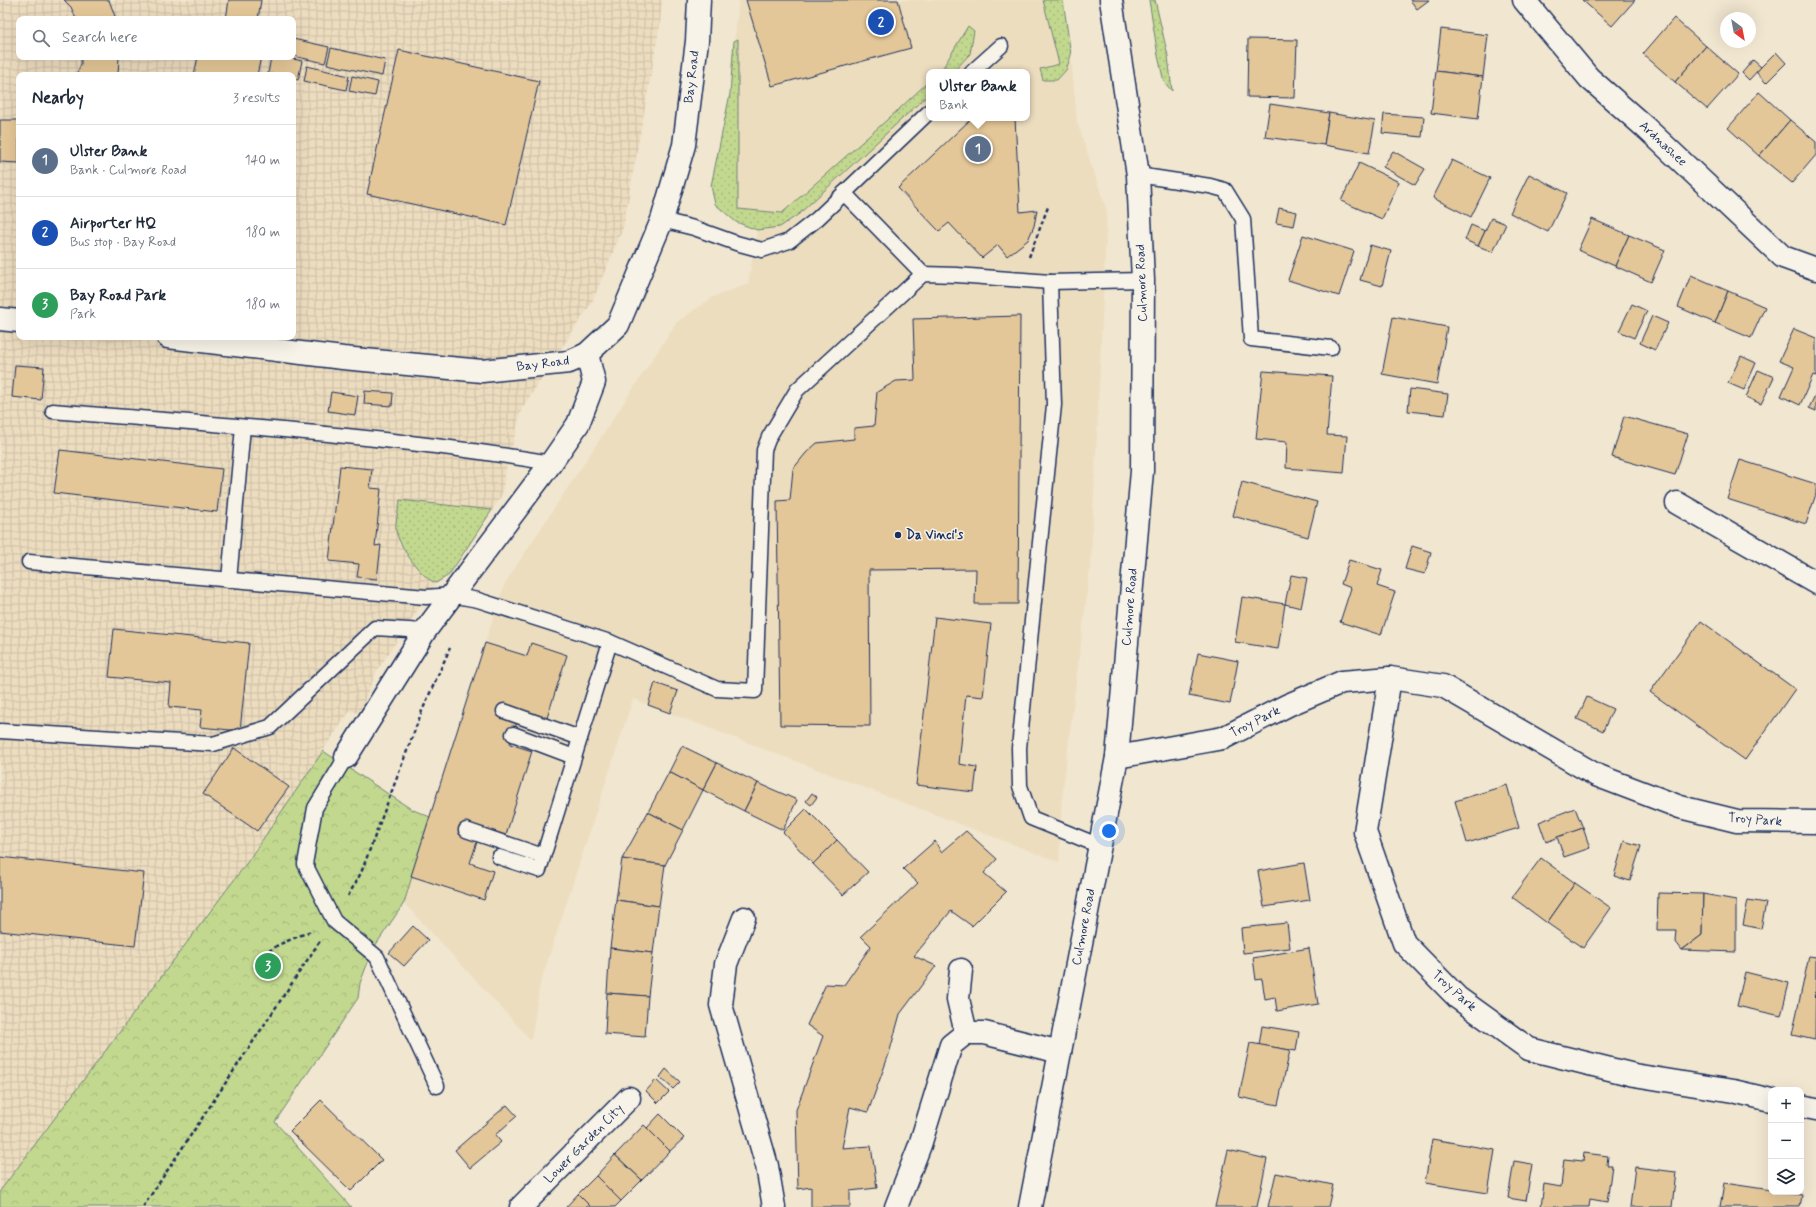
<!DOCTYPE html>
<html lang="en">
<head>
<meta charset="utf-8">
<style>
  :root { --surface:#fff; --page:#f6f6f7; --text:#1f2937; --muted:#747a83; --line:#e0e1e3; --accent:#1b2f5e }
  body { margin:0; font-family:Mynerve,sans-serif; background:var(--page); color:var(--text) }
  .controls { position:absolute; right:12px; bottom:12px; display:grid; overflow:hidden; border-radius:8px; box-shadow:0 4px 16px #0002 }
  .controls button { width:36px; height:36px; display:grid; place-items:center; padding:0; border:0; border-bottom:1px solid var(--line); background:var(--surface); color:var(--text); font:20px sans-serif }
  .compass { position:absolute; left:1720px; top:12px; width:36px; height:36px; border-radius:50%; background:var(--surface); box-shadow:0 4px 16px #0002; rotate:148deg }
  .you { position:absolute; left:1109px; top:831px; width:14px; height:14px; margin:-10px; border:3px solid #fff; border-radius:50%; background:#1a73e8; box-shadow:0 0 0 6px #1a73e833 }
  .badge { display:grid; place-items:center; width:26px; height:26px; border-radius:50%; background:var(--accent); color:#fff; font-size:13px; font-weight:700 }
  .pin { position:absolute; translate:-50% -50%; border:2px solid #fff; box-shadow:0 1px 4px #0006 }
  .popup { position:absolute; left:926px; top:69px; width:104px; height:52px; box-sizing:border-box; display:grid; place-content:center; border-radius:8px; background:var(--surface); filter:drop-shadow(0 1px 3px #0005); font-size:13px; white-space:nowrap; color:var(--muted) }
  .popup b { font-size:15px; color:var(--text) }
  .popup::after { content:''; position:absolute; left:50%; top:100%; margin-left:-8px; border:8px solid transparent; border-top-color:var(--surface) }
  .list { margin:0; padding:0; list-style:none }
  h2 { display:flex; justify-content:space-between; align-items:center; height:52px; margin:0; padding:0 16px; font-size:17px }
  h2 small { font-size:13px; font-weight:400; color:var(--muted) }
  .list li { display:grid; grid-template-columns:26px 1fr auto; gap:12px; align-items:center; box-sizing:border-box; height:72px; padding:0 16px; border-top:1px solid var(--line) }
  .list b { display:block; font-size:15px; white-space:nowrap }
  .list p { margin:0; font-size:13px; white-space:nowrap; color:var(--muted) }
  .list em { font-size:13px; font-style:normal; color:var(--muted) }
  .icon { flex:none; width:22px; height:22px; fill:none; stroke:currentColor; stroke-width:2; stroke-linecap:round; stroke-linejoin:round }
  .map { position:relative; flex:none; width:1816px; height:1207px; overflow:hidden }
  .search { position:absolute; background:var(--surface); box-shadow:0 4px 16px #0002; left:16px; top:16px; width:280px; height:44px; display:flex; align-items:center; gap:10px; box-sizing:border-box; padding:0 14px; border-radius:8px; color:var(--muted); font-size:15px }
  .panel { position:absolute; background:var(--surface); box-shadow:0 4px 16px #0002; left:16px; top:72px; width:280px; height:268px; border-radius:8px }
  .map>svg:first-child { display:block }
  .built { fill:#edddbf; fill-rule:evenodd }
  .industrial { fill:url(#industrial-grid); fill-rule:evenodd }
  .grass { fill:url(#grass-dots); stroke:#6e8476 }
  .park { fill:url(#park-crowns); stroke:#6e8476 }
  .building { fill:#e4c798; stroke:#1b2f5e }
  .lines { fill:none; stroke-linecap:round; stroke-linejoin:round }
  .lane-casing { stroke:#1b2f5e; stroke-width:17 }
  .street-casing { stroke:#1b2f5e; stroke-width:25 }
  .highway-casing { stroke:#1b2f5e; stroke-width:25 }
  .path { stroke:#1b2f5e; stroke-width:2.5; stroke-dasharray:4 3; stroke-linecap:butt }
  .lane { stroke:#f7f3e8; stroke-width:14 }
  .street { stroke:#f7f3e8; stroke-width:22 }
  .highway { stroke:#f7f3e8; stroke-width:22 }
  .poi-dot { fill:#1b2f5e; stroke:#f7f3e8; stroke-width:1.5 }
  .labels { text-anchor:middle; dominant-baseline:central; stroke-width:3; stroke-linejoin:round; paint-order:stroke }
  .street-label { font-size:13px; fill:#1b2f5e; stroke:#f7f3e8 }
  .poi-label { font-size:13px; font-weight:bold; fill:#1b2f5e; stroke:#f7f3e8; text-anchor:start }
</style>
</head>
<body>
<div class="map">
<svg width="1816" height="1207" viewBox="0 0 1816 1207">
  <defs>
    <pattern id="industrial-grid" width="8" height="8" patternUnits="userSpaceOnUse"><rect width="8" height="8" fill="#edddbf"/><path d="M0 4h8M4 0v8" fill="none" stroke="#cbbea7"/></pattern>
    <pattern id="grass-dots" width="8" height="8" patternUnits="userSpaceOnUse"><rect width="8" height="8" fill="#c2d88e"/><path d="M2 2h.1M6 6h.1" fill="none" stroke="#a6ba7d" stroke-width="1.8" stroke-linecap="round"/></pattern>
    <pattern id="park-crowns" width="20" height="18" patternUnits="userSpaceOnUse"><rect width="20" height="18" fill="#c2d88e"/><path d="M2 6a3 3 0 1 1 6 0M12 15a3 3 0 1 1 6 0" fill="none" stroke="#a6ba7d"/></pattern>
  </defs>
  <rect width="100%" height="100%" fill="#f1e6d0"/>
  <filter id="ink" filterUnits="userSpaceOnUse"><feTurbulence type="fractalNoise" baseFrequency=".025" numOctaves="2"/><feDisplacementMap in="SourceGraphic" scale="8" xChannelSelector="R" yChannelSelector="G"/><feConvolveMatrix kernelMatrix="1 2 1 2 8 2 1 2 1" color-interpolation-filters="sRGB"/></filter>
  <g filter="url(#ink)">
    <path class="built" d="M739,0H1063L1071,55L1077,122L1107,211L1091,560L1062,797L1059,862L633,699L540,984L531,1040L404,903L485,643L505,583L677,322L713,297L748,284L757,230L736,222L715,204L711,186L730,94V78ZM929,72H1027V118H929Z"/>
    <path class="industrial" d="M0,0H662L660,25L623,228L592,302L522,408L505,474L502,495L449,575L436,583L376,672L360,713L350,711L246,864L0,1191ZM19,19H293V57H19ZM19,75H293V337H19Z"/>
    <g class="grass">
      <polygon points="1043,0 1063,0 1071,55 1066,70 1057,80 1043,80 1040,69 1059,64"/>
      <polygon points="1149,0 1155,0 1168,56 1172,91 1164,82 1158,56"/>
      <polygon points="968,26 974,31 970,54 953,72 938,72 944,66"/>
      <polygon points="738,39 738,209 782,213 898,110 929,81 929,94 799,214 780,227 757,230 736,222 715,204 711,186 730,94 734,41"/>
      <path d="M400,500L492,510L449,575L436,583C422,579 398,545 396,530C395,521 399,509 400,500Z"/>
    </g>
    <polygon class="park" points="323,751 411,809 430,817 404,903 373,949 360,983 358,998 275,1122 351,1207 0,1207 0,1191 246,864"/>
    <g class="building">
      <polygon points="64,0 109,0 116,19 76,19 71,7"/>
      <polygon points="229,0 261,0 258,19 226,19"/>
      <polygon points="746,0 898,0 911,48 772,86"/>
      <polygon points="1410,0 1429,0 1417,9"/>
      <polygon points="1582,0 1635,0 1612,26"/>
      <polygon points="1674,18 1706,46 1675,82 1643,54"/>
      <polygon points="1441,29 1488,35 1483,77 1436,71"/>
      <polygon points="293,39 329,47 325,63 293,56"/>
      <polygon points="1248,39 1297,40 1295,98 1247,97"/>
      <polygon points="1706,46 1738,74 1707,109 1675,82"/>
      <polygon points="331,48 385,60 382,76 327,64"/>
      <polygon points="399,50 539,81 506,225 367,194"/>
      <polygon points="1776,52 1786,63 1766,83 1756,72"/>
      <polygon points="81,57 119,57 118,75 76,75 81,64"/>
      <polygon points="198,57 261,57 257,75 194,75"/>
      <polygon points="271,57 285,57 302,61 298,80 293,79 293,75 268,74"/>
      <polygon points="1753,60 1761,67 1749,80 1742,73"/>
      <polygon points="307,66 349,76 346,90 304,81"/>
      <polygon points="1436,71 1483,77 1478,119 1431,113"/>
      <polygon points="352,76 378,82 375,96 349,91"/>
      <polygon points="1759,92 1790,120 1759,156 1728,128"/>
      <polygon points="1270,104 1329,113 1324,145 1265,137"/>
      <polygon points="1329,113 1375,121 1369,153 1324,145"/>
      <polygon points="1384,114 1424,117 1422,137 1382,133"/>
      <polygon points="972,118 1015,118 1020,212 1037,210 1034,226 1028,240 1007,256 998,245 982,258 949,223 939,231 898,188"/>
      <polygon points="0,120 19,120 19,163 0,162"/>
      <polygon points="1790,120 1816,142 1816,155 1792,183 1759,156"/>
      <polygon points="1393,151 1425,169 1415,185 1383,167"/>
      <polygon points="1452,160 1490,178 1471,217 1433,198"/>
      <polygon points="1359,163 1399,182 1382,219 1341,201"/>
      <polygon points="1529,174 1567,193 1548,232 1510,213"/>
      <polygon points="1279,208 1297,212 1294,226 1276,223"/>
      <polygon points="1491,218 1506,224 1493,252 1478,246"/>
      <polygon points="1592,219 1629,235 1615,266 1578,250"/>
      <polygon points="1471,225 1485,231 1478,246 1465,240"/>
      <polygon points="1303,235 1354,251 1339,296 1288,280"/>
      <polygon points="1629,235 1665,250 1651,282 1615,266"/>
      <polygon points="1370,245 1391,251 1382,286 1360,280"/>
      <polygon points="1691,275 1728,291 1715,323 1678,307"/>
      <polygon points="1728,291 1765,307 1751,338 1715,323"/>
      <polygon points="1632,304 1647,311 1634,338 1619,331"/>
      <polygon points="1020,316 1018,604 975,604 976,569 869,570 870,726 780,725 777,501 790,500 793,469 806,453 817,443 854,439 854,428 874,426 877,392 896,381 915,380 913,319"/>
      <polygon points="1652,316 1668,323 1655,350 1640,343"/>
      <polygon points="1393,317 1447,327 1437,384 1382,374"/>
      <polygon points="1794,329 1816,338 1816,376 1813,375 1800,405 1781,396 1794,367 1779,361"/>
      <polygon points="1741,356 1756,363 1744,390 1728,383"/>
      <polygon points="15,365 44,367 41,400 12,397"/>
      <polygon points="1758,370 1774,377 1761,404 1746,397"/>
      <polygon points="1263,371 1332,376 1327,435 1347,436 1344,473 1286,468 1287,442 1256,439"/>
      <polygon points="1410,389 1448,394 1445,415 1408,411"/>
      <polygon points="365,391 393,393 392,406 364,404"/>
      <polygon points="331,392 358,396 355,415 328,411"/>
      <polygon points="1816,393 1816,411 1809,408"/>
      <polygon points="1624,416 1688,434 1675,475 1612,457"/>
      <polygon points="60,450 222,469 217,512 54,493"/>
      <polygon points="1740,460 1816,484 1816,494 1806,524 1727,499"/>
      <polygon points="340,466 372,469 370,488 381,489 375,546 381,545 377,579 357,577 359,564 329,561"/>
      <polygon points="1242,482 1317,502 1308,537 1233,516"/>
      <polygon points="1412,546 1431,552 1425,574 1405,569"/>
      <polygon points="1349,560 1382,570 1377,586 1395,592 1381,635 1340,622 1351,588 1341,584"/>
      <polygon points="1291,575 1307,578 1301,608 1285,604"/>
      <polygon points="1242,597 1285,604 1278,649 1235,642"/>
      <polygon points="935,617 991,624 983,697 966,695 959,764 977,767 974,792 916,785"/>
      <polygon points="1701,621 1795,689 1745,760 1650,692"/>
      <polygon points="114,629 249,643 240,731 200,727 202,710 169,707 171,683 109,677"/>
      <polygon points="485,643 527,656 531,643 567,655 546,721 520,712 510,744 532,751 505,838 481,830 470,863 493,871 484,900 411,876"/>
      <polygon points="1198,653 1238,661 1230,704 1189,696"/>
      <polygon points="655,683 678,691 670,713 648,705"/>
      <polygon points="1587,697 1613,709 1603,731 1577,719"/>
      <polygon points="682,746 717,763 703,790 669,772"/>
      <polygon points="234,748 289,787 257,831 203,794"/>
      <polygon points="717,763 758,783 744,811 703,790"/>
      <polygon points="669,772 703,790 683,830 648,812"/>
      <polygon points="758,783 797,800 783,830 744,811"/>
      <polygon points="1507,785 1519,828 1467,843 1455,801"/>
      <polygon points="812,793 817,797 811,805 806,801"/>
      <polygon points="1575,808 1583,828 1546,842 1539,822"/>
      <polygon points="806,809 837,840 813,864 783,832"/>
      <polygon points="648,812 683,830 665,865 622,859"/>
      <polygon points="1583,828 1590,848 1564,857 1557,837"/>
      <polygon points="966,831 997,859 984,873 1006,892 972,926 951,911 914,956 936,966 900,1014 889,1054 868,1112 850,1107 842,1148 871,1146 877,1188 850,1191 850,1207 811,1207 811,1187 798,1189 796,1110 823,1036 807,1025 826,984 844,985 871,946 861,936 918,883 903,869 935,841 941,852"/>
      <polygon points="837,840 868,872 843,895 813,864"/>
      <polygon points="1624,841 1641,846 1630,881 1614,876"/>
      <polygon points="0,857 144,873 135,946 0,931"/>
      <polygon points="1541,858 1575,883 1547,923 1512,897"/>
      <polygon points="622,859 665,865 659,906 616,900"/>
      <polygon points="1304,863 1310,900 1264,907 1258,871"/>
      <polygon points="1575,883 1611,908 1583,948 1547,923"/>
      <polygon points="1658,893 1703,894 1702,935 1682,950 1675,941 1676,930 1657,930"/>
      <polygon points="1703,894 1736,900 1736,952 1682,950 1702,935"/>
      <polygon points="616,900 659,906 653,953 610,948"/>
      <polygon points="1748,900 1766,903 1761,929 1743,925"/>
      <polygon points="1287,923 1290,948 1243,953 1241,928"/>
      <polygon points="413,926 428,940 404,966 389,953"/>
      <polygon points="610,948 653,953 648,996 607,993"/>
      <polygon points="1309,948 1318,1004 1277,1011 1275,997 1265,999 1262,979 1256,980 1253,958"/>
      <polygon points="1809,956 1816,957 1815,1040 1792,1035"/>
      <polygon points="1745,972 1789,983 1781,1016 1737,1006"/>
      <polygon points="607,993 648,996 645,1037 605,1034"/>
      <polygon points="1262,1026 1299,1032 1296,1051 1259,1045"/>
      <polygon points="1250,1043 1290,1050 1278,1105 1239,1097"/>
      <polygon points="666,1069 680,1082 673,1089 660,1077"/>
      <polygon points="656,1080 669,1092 658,1103 646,1091"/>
      <polygon points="321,1100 382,1160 351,1191 290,1131"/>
      <polygon points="507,1105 517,1116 495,1135 501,1142 470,1168 455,1150"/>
      <polygon points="660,1114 684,1138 670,1151 647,1128"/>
      <polygon points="644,1125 670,1151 642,1180 615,1155"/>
      <polygon points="1432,1139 1495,1150 1488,1193 1425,1183"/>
      <polygon points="1228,1150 1267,1159 1257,1207 1215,1207"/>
      <polygon points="1584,1153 1608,1156 1607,1165 1612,1165 1607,1202 1590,1199 1589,1207 1541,1207 1544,1184 1561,1187 1564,1159 1583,1161"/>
      <polygon points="615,1155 642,1180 621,1201 596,1176"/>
      <polygon points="1514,1161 1532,1164 1526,1201 1508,1198"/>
      <polygon points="1635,1167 1676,1172 1672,1207 1630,1207"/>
      <polygon points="1276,1173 1333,1185 1328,1207 1268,1207"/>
      <polygon points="596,1176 621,1201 615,1207 591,1207 578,1194"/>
      <polygon points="1724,1183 1771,1190 1771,1192 1802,1195 1800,1207 1720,1207"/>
      <polygon points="578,1194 591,1207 566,1207"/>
    </g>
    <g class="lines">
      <defs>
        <g id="lane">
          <polyline points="972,72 1001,46"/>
          <polyline points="1138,175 1210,186 1225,190 1243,219 1251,339 1331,348"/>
          <polyline points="844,193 923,274"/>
          <polyline points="662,220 694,228 736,243 762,250 789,241 817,219 929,112"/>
          <polyline points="1050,282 1054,405 1019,748 1020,786 1031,818 1100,846"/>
          <path d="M53,411C219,425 387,435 551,463"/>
          <polyline points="29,562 426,597 451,595 478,600 610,642 717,689 755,691 764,450 769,437 797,390 923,274 957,275 1050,282 1143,280"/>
          <polyline points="229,580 243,427"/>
          <polyline points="504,711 580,738"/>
          <polyline points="0,731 213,744 270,727 375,628 425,631"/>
          <polyline points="513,734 574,757"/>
          <polyline points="346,757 315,808 305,864 334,921 377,957 437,1086"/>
          <polyline points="466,830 543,856"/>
          <polyline points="499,857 539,870 610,642"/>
        </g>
        <g id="street">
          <polyline points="1524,0 1589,78 1647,129 1783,257 1816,269"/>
          <polyline points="0,319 19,321"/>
          <polyline points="168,337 343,358 482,371 569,362 587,354 618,325 662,220 684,145 697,41 699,0"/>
          <polyline points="1677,503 1816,583"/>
          <polyline points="1390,678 1365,832 1404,943 1458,998 1529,1049 1634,1075 1733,1091 1771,1100"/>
          <polyline points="346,757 425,631 551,463 578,424 594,382 587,354"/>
          <polyline points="1117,757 1223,738 1288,705 1342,682 1390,678 1443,686 1596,775 1680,807 1737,821 1816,822"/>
          <polyline points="744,918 726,964 721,1005 767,1166 774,1207"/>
          <polyline points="961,970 958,999 966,1033"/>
          <polyline points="1801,1106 1816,1109"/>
          <polyline points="521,1207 629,1098"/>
          <polyline points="896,1207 920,1145 951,1045 966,1033 984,1033 1060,1052"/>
        </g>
        <polyline id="highway" points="1030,1207 1117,757 1142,471 1143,280 1138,175 1111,0"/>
      </defs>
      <use href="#lane" class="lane-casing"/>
      <use href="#street" class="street-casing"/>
      <use href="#highway" class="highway-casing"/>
      <g class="path">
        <polyline points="1029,257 1048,207"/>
        <polyline points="348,896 361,873 422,711 450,648"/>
        <polyline points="257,959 278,945 313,930"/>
        <polyline points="143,1207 320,941"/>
      </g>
      <use href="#lane" class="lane"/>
      <use href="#street" class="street"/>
      <use href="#highway" class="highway"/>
    </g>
  </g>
  <circle class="poi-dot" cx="898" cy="535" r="4"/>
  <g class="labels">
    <g class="street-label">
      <text transform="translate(692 77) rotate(-83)">Bay Road</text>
      <text transform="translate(1663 144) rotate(43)">Ardnashee</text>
      <text transform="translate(1142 283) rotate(-92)">Culmore Road</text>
      <text transform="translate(543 364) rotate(-7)">Bay Road</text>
      <text transform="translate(1130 607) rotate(-85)">Culmore Road</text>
      <text transform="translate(1255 722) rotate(-27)">Troy Park</text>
      <text transform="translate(1755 820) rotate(4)">Troy Park</text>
      <text transform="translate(1084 927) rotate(-79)">Culmore Road</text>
      <text transform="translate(1454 991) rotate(42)">Troy Park</text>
      <text transform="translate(584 1144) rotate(-45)">Lower Garden City</text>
    </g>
    <g class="poi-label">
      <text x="906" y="535">Da Vinci's</text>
    </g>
  </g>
</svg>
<div class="controls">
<button>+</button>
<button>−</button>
<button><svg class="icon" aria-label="layers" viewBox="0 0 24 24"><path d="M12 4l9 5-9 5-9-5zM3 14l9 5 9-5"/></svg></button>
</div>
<svg class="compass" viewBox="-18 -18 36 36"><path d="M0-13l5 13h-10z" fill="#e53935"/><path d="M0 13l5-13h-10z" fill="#747a83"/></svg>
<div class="you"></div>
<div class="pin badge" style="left:978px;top:149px;background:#5c6f8a">1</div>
<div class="popup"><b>Ulster Bank</b>Bank</div>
<div class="pin badge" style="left:881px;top:22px;background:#1a4fb4">2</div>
<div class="pin badge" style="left:268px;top:966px;background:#2e9e5b">3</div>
<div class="search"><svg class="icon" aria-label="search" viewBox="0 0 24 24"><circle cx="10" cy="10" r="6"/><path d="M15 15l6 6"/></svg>Search here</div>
<section class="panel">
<h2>Nearby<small>3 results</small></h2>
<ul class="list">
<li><span class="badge" style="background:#5c6f8a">1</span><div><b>Ulster Bank</b><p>Bank · Culmore Road</p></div><em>140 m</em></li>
<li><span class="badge" style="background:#1a4fb4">2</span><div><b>Airporter HQ</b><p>Bus stop · Bay Road</p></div><em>180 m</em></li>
<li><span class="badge" style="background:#2e9e5b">3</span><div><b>Bay Road Park</b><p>Park</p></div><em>180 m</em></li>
</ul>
</section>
</div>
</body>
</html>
